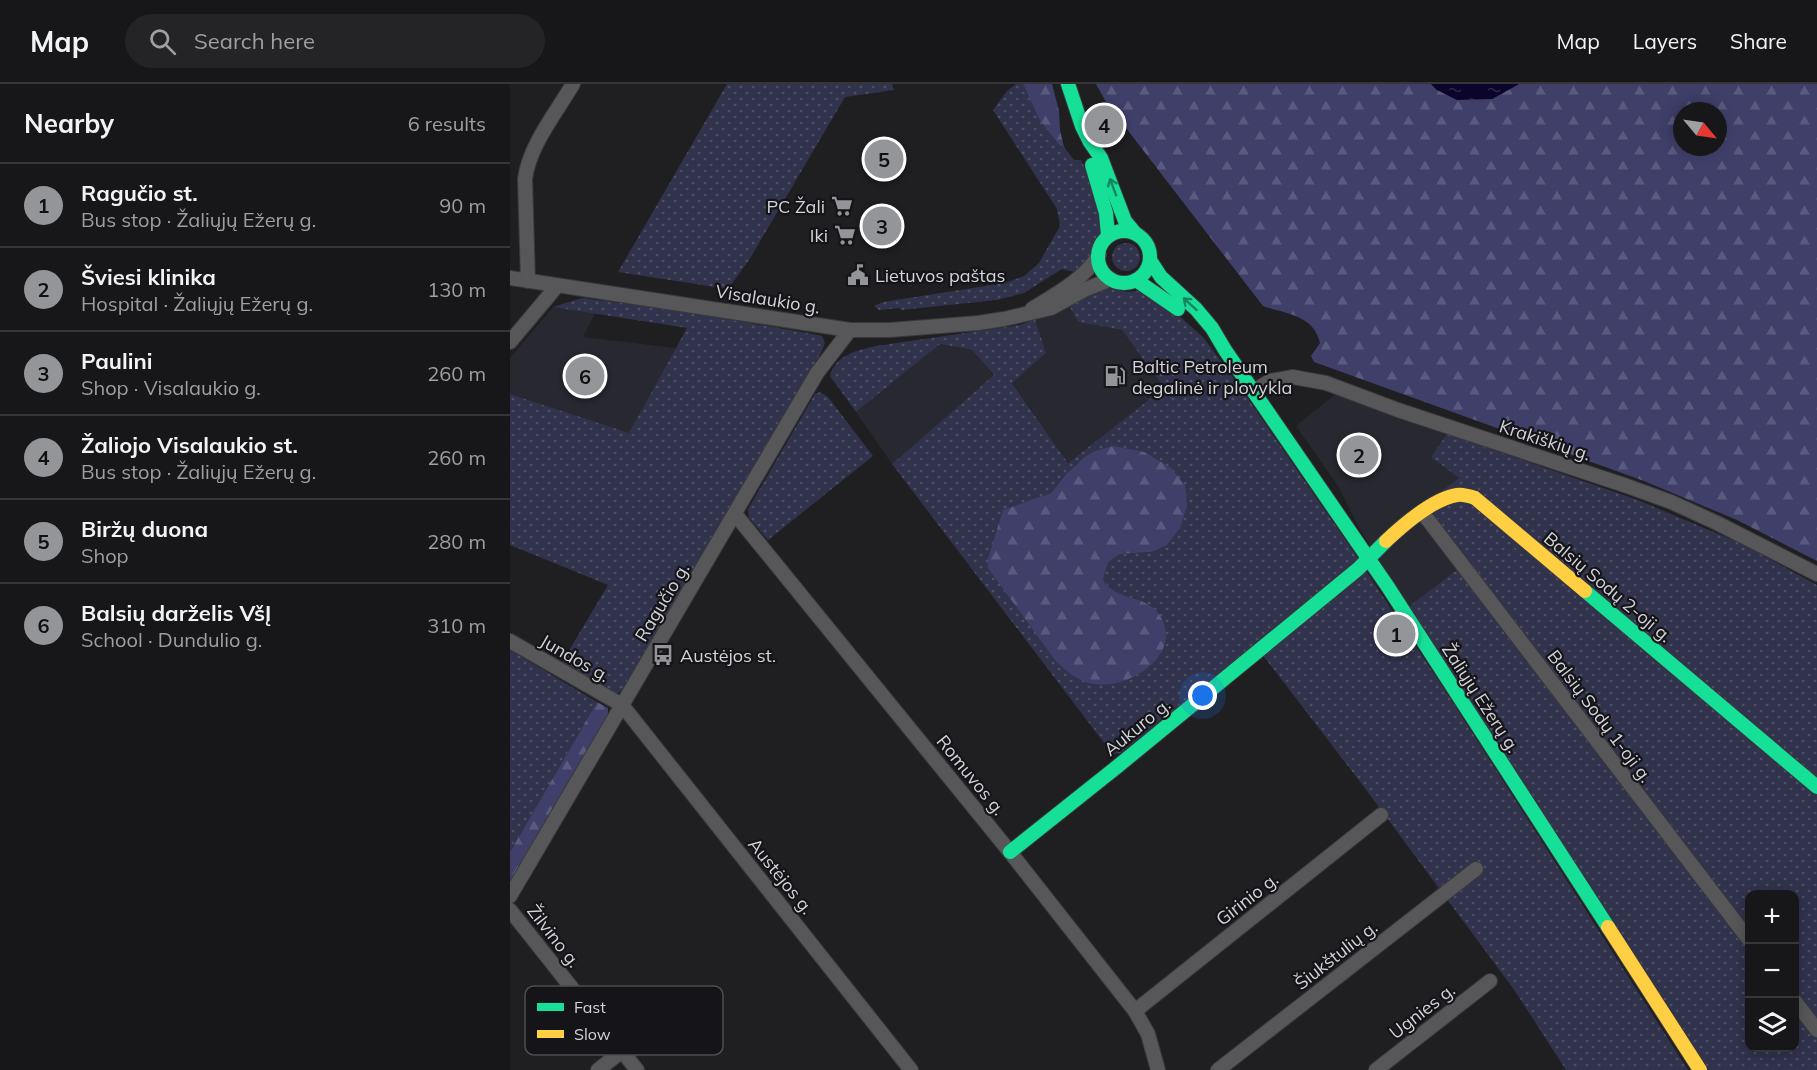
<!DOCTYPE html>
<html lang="en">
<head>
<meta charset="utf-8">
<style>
  :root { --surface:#17171a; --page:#242427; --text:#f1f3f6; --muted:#9e9fa2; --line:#363639; --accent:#949598 }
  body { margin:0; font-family:Mulish,sans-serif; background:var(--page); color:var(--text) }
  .controls { position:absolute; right:18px; bottom:18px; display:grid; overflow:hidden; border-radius:12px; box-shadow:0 3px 15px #0003 }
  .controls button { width:54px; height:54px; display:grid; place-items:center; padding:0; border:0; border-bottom:2px solid var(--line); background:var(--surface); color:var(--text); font:30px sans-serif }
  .compass { position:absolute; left:1163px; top:18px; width:54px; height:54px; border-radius:50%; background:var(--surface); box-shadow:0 3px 15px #0003; rotate:119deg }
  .you { position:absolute; left:693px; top:612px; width:21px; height:21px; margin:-15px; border:4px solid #fff; border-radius:50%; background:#1a73e8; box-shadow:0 0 0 9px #1a73e833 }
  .badge { display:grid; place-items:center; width:39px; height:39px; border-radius:50%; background:var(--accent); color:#111; font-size:20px; font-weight:700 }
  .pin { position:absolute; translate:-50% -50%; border:3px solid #fff; box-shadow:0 2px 6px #0006 }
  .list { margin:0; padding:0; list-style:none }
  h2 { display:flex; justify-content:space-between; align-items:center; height:78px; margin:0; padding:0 24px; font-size:26px }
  h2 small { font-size:20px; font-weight:400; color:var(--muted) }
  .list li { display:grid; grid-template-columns:39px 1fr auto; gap:18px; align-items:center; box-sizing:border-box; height:84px; padding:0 24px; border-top:2px solid var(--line) }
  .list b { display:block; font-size:22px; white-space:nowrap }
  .list p { margin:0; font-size:20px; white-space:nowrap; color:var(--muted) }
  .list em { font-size:20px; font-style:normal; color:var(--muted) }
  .icon { flex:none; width:33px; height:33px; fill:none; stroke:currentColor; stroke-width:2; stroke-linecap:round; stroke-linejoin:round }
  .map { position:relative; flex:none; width:1307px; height:986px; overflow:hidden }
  header { display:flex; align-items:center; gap:36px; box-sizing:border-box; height:84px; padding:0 30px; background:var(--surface); border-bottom:2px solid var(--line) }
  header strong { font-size:28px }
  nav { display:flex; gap:33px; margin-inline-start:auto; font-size:21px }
  .search { width:420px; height:54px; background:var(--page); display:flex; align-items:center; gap:15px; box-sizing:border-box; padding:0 21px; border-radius:33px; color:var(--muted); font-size:22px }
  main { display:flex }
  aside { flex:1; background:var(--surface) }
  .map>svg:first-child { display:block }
  .built { fill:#272830 }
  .green { fill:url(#green-dots); fill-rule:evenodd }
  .forest { fill:url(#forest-firs); fill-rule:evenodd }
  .water { fill:url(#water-ripples) }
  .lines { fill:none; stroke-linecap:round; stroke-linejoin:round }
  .street-casing { stroke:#393a3c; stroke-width:16 }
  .fast-casing { stroke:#393a3c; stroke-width:16 }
  .slow-casing { stroke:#393a3c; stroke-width:16 }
  .street { stroke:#575759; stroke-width:14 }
  .fast { stroke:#16e098; stroke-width:14 }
  .slow { stroke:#ffcf43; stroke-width:14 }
  .oneway { stroke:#16855f }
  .labels { text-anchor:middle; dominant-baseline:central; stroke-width:4.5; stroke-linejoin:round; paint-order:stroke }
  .poi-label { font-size:18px; fill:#d3d4d7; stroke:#151519; text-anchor:start }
  .street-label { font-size:18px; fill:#d3d4d7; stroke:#151519 }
  .key { fill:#151519; stroke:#4e4e52; stroke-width:1.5 }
  .key-label { font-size:16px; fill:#d3d4d7 }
</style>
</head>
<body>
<header>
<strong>Map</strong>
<div class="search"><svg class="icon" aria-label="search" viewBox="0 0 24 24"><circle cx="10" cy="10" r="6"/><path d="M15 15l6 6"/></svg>Search here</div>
<nav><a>Map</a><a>Layers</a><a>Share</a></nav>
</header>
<main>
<aside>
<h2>Nearby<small>6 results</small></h2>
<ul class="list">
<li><span class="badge">1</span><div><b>Ragučio st.</b><p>Bus stop · Žaliųjų Ežerų g.</p></div><em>90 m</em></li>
<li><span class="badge">2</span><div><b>Šviesi klinika</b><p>Hospital · Žaliųjų Ežerų g.</p></div><em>130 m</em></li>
<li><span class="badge">3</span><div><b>Paulini</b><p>Shop · Visalaukio g.</p></div><em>260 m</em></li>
<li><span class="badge">4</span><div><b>Žaliojo Visalaukio st.</b><p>Bus stop · Žaliųjų Ežerų g.</p></div><em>260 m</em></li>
<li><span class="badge">5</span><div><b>Biržų duona</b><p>Shop</p></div><em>280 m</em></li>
<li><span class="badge">6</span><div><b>Balsių darželis VšĮ</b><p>School · Dundulio g.</p></div><em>310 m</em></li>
</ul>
</aside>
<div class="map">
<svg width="1307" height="986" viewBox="0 0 1307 986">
  <defs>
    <pattern id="green-dots" width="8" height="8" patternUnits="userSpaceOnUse" patternTransform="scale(1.5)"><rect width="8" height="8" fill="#31324c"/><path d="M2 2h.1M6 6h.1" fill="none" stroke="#4e4f65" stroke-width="1.8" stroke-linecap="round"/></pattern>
    <pattern id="forest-firs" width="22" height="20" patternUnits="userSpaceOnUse" patternTransform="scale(1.5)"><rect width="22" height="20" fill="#3f3f6a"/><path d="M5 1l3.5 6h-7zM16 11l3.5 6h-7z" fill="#5a5a7f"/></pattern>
    <pattern id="water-ripples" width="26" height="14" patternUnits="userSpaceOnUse" patternTransform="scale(1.5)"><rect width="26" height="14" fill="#0c052b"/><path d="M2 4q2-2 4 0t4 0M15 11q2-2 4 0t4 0" fill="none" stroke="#2e2949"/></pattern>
  </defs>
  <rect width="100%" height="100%" fill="#1f1f22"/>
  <g class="built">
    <polygon points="558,220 568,238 612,246 654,305 558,379 502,298 536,269 525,235"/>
    <polygon points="43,223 85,229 73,253 166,264 119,350 0,310 0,274"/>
    <polygon points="430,260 462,266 484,292 382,380 346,328"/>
    <polygon points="828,308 937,350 922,373 949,394 948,485 898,523 848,442 828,402 786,342"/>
  </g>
  <g class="green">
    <polygon points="217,0 382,0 384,6 335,13 239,176 218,205 108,188"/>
    <polygon points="506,0 513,0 529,35 549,61 554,63 564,76 571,76 586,106 592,146 579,177 569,189 552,185 514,209 487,216 391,226 390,224 369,226 364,222 373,218 495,199 514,192 529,179 550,142 547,125 483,26 497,7"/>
    <circle cx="616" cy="173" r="14"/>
    <path d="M593,203L616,208L628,207L659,223L693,253L725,296L839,461L942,617L1178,986H1056L1005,907L854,703L745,561L611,669L604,670L601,668L382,380L484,291L462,266L430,260L346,328L320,292C325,271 348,266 366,262L510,241L525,235L536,269L502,299L558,379L654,304L612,246L568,238L558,220ZM569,378L641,468L610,470L598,477L593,496C603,510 613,511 629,515L478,484L519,418L541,409L556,390Z"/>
    <polygon points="72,214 172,227 303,250 312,252 315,259 311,269 113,605 107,610 101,610 51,580 98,501 0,461 0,310 119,349 177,244 43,223"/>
    <polygon points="310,308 318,313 363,372 258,456 239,434 238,425 305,310"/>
    <path d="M937,350L1128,416L1232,460L1307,501V986H1199L898,523L948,485L908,425L949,394L921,373ZM1240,810H1284V964H1240Z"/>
    <polygon points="0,566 87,618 0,768"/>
  </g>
  <g class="forest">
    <polygon points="513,0 542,0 549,27 550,46 554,63 549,61 529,35"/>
    <path d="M586,0H921L927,6L982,15L1009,0H1307V477L1227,436L1134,397L804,278L801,272L810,259C804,231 776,230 753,222L596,18ZM1172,27H1208V63H1172Z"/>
    <path d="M603,362L634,368L661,384L675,401L677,422L670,444L657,461L641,468L610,470L598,478L593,496C608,519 639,509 652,535C671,573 617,606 583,600C567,597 556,587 545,576L478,484V475L493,426L541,409L556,390L576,372L585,367Z"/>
    <polygon points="87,618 98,624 98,633 0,802 0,768"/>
  </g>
  <polygon class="water" points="921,0 1009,0 982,15 947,16 927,6"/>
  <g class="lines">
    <defs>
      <g id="street">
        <polyline points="0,194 340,246 380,246 468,239 494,235 541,224 574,206 601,195"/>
        <path d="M18,197L15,95C19,62 46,29 63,0"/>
        <path d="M522,225C546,210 573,196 589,171"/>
        <polyline points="0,258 47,202"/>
        <polyline points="744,307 760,297 783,293 816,299 888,326 1117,402 1161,418 1207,439 1307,490"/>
        <polyline points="912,428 1240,857"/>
        <polyline points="225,430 500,768 625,927 638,950 648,986"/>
        <polyline points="0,557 112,621 401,986"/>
        <polyline points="0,812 307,289 340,246"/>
        <polyline points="0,826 127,986"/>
        <polyline points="1284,916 1307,946"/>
        <polyline points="625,927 871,731"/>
        <polyline points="88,986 112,967"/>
        <polyline points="708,986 966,785"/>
        <polyline points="866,986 980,897"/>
      </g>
      <g id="fast">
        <polyline points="558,0 572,42 580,58 591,74 615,137 625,149"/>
        <polyline points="582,81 596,129 598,151"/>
        <circle cx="614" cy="173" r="26"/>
        <polyline points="640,176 651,193 686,225 702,244 715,266 878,503 1098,843"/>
        <polyline points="626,196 668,225"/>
        <polyline points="1075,507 1307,703"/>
        <polyline points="500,768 608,682 848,485 876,457"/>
      </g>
      <g id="slow">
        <path d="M876,457C893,441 923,415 947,411C953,410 959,412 965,414L1075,507"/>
        <polyline points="1098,843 1190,986"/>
      </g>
    </defs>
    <use href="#street" class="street-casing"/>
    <use href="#fast" class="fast-casing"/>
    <use href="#slow" class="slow-casing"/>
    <use href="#street" class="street"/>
    <use href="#fast" class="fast"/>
    <use href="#slow" class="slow"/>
  </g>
  <defs><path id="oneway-shaft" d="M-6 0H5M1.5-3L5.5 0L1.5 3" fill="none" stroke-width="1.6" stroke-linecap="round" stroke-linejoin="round" transform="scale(1.5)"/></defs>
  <g class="oneway">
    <use href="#oneway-shaft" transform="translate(603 103) rotate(-110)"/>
    <use href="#oneway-shaft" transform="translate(680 220) rotate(-138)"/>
  </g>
  <defs>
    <symbol id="supermarket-bare" viewBox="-9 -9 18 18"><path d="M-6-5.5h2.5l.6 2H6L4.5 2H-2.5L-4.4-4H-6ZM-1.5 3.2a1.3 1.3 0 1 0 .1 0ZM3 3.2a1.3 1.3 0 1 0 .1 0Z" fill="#949598" stroke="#151519" stroke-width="2.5" paint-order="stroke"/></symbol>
    <symbol id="civic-bare" viewBox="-9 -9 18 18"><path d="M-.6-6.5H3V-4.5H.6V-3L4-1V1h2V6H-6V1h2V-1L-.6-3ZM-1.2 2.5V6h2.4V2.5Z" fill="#949598" stroke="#151519" stroke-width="2.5" paint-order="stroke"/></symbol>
    <symbol id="fuel-bare" viewBox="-9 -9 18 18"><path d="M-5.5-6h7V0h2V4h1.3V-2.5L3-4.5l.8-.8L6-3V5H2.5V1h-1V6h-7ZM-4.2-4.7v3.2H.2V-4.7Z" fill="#949598" stroke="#151519" stroke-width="2.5" paint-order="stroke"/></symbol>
    <symbol id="bus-bare" viewBox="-9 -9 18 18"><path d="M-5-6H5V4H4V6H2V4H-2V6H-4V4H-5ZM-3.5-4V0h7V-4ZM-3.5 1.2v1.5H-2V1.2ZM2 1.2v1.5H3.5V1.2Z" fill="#949598" stroke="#151519" stroke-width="2.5" paint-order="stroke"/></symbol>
  </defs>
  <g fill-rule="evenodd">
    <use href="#supermarket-bare" x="317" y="107" width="30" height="30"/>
    <use href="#supermarket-bare" x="320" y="136" width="30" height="30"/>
    <use href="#civic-bare" x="333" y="176" width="30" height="30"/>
    <use href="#fuel-bare" x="590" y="277" width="30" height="30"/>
    <use href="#bus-bare" x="138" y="556" width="30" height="30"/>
  </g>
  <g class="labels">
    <g class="poi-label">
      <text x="315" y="122" text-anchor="end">PC Žali</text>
      <text x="318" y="151" text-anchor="end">Iki</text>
      <text x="365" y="191">Lietuvos paštas</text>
      <text x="622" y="282">Baltic Petroleum<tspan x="622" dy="21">degalinė ir plovykla</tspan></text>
      <text x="170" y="571">Austėjos st.</text>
    </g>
    <g class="street-label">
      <text transform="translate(258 215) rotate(9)">Visalaukio g.</text>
      <text transform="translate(1035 356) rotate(18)">Krakiškių g.</text>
      <text transform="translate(1098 503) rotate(40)">Balsių Sodų 2-oji g.</text>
      <text transform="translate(152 518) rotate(-59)">Ragučio g.</text>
      <text transform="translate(65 574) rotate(30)">Jundos g.</text>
      <text transform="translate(971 614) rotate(57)">Žaliųjų Ežerų g.</text>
      <text transform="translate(1090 632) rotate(53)">Balsių Sodų 1-oji g.</text>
      <text transform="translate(627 643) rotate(-39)">Aukuro g.</text>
      <text transform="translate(461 691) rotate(51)">Romuvos g.</text>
      <text transform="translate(271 792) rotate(51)">Austėjos g.</text>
      <text transform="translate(737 815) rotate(-38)">Girinio g.</text>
      <text transform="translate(44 852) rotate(52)">Žilvino g.</text>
      <text transform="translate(826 871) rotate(-38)">Šiukštulių g.</text>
      <text transform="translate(912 927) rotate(-38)">Ugnies g.</text>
    </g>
  </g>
  <rect x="15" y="902" width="198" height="69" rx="9" class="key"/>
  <rect x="27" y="919" width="27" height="8" fill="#16e098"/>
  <rect x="27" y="946" width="27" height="8" fill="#ffcf43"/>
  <g class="key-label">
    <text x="64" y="929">Fast</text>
    <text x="64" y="956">Slow</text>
  </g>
</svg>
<div class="controls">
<button>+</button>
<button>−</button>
<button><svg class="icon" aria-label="layers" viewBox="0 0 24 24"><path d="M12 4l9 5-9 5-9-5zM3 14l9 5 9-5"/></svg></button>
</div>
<svg class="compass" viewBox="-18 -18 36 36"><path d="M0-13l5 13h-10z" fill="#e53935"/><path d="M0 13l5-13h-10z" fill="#9e9fa2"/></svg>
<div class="you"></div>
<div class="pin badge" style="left:886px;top:550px">1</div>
<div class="pin badge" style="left:849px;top:371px">2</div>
<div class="pin badge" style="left:372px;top:142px">3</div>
<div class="pin badge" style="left:594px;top:41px">4</div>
<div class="pin badge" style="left:374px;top:75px">5</div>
<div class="pin badge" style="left:75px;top:292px">6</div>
</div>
</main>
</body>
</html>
